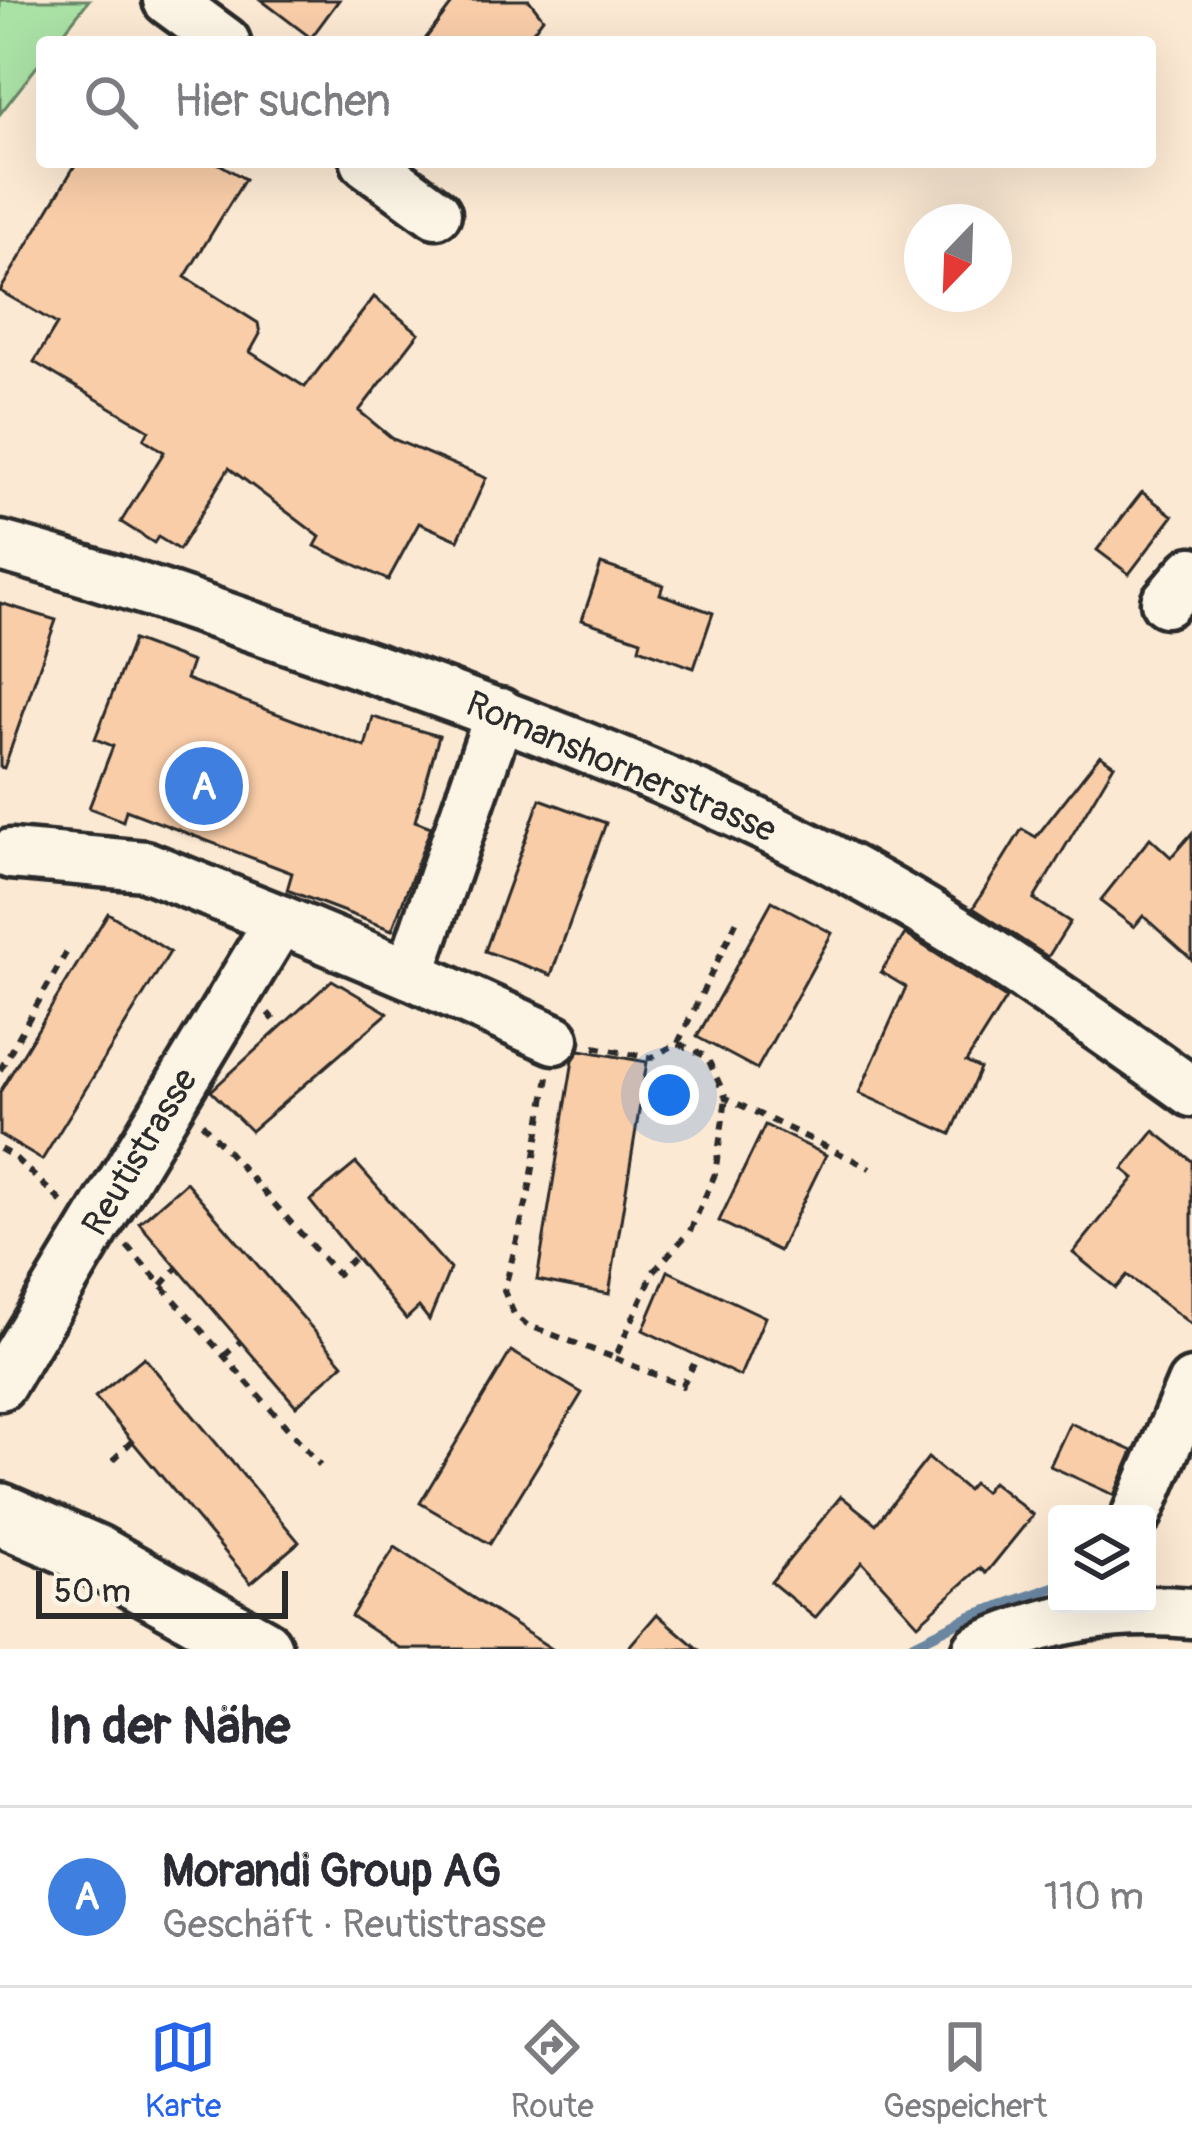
<!DOCTYPE html>
<html lang="de">
<head>
<meta charset="utf-8">
<style>
  :root { --surface:#fff; --page:#f7f7f7; --text:#2b2b33; --muted:#7c7c81; --line:#e1e1e2; --accent:#2563eb }
  body { margin:0; font-family:Pangolin,sans-serif; background:var(--page); color:var(--text) }
  .controls { position:absolute; right:36px; bottom:36px; display:grid; overflow:hidden; border-radius:12px; box-shadow:0 12px 48px #0002 }
  .controls button { width:108px; height:108px; display:grid; place-items:center; padding:0; border:0; border-bottom:3px solid var(--line); background:var(--surface); color:var(--text); font:60px sans-serif }
  .compass { position:absolute; left:904px; top:204px; width:108px; height:108px; border-radius:50%; background:var(--surface); box-shadow:0 12px 48px #0002; rotate:203deg }
  .scale { position:absolute; left:36px; bottom:30px; width:252px; box-sizing:border-box; padding-left:12px; border:6px solid #2b2b2b; border-top:0; font-size:33px; line-height:42px; white-space:nowrap; color:#2b2b2b; -webkit-text-stroke:9px #fcf5e5; paint-order:stroke }
  .you { position:absolute; left:669px; top:1095px; width:42px; height:42px; margin:-30px; border:9px solid #fff; border-radius:50%; background:#1a73e8; box-shadow:0 0 0 18px #1a73e833 }
  .badge { display:grid; place-items:center; width:78px; height:78px; border-radius:50%; background:var(--accent); color:#fff; font-size:39px; font-weight:700 }
  .pin { position:absolute; translate:-50% -50%; border:6px solid #fff; box-shadow:0 3px 12px #0006 }
  .list { margin:0; padding:0; list-style:none }
  h2 { display:flex; justify-content:space-between; align-items:center; height:156px; margin:0; padding:0 48px; font-size:51px }
  h2 small { font-size:39px; font-weight:400; color:var(--muted) }
  .list li { display:grid; grid-template-columns:78px 1fr auto; gap:36px; align-items:center; box-sizing:border-box; height:180px; padding:0 48px; border-top:3px solid var(--line) }
  .list b { display:block; font-size:45px; white-space:nowrap }
  .list p { margin:0; font-size:39px; white-space:nowrap; color:var(--muted) }
  .list em { font-size:39px; font-style:normal; color:var(--muted) }
  .icon { flex:none; width:66px; height:66px; fill:none; stroke:currentColor; stroke-width:2; stroke-linecap:round; stroke-linejoin:round }
  .map { position:relative; flex:none; width:1192px; height:1649px; overflow:hidden }
  .search { position:absolute; background:var(--surface); box-shadow:0 12px 48px #0002; left:36px; right:36px; top:36px; height:132px; display:flex; align-items:center; gap:30px; box-sizing:border-box; padding:0 42px; border-radius:12px; color:var(--muted); font-size:45px }
  .sheet { height:336px; background:var(--surface) }
  nav { display:flex; justify-content:space-around; align-items:center; box-sizing:border-box; height:168px; border-top:3px solid var(--line); background:var(--surface); font-size:33px; color:var(--muted) }
  nav a { display:grid; justify-items:center; gap:6px }
  nav .on { color:var(--accent) }
  .map>svg:first-child { display:block }
  .green { fill:#aae1a5; stroke:#6a8668; stroke-width:3 }
  .lines { fill:none; stroke-linecap:round; stroke-linejoin:round }
  .stream { stroke:#6a86a1; stroke-width:10 }
  .building { fill:#f9cda8; stroke:#2b2b2b; stroke-width:3 }
  .minor-casing { stroke:#2b2b2b; stroke-width:57 }
  .major-casing { stroke:#2b2b2b; stroke-width:69 }
  .path { stroke:#2b2b2b; stroke-width:6; stroke-dasharray:9 9; stroke-linecap:butt }
  .minor { stroke:#fcf5e5; stroke-width:48 }
  .major { stroke:#fcf5e5; stroke-width:60 }
  .labels { text-anchor:middle; dominant-baseline:central; stroke-width:9; stroke-linejoin:round; paint-order:stroke }
  .street-label { font-size:36px; fill:#2b2b2b; stroke:#fcf5e5 }
</style>
</head>
<body>
<div class="map">
<svg width="1192" height="1649" viewBox="0 0 1192 1649">
  <rect width="100%" height="100%" fill="#fbe9d3"/>
  <filter id="ink" filterUnits="userSpaceOnUse"><feTurbulence type="fractalNoise" baseFrequency=".00833" numOctaves="2"/><feDisplacementMap in="SourceGraphic" scale="24" xChannelSelector="R" yChannelSelector="G"/><feConvolveMatrix kernelMatrix="1 2 1 2 8 2 1 2 1" color-interpolation-filters="sRGB"/></filter>
  <g filter="url(#ink)">
    <polygon class="green" points="0,0 89,0 56,42 42,42 42,60 0,114"/>
    <g class="lines">
      <polyline class="stream" points="904,1649 971,1616 1057,1586"/>
    </g>
    <g class="building">
      <polygon points="261,0 339,0 311,38"/>
      <polygon points="455,0 529,0 543,18 525,42 423,42"/>
      <polygon points="77,162 216,162 245,179 185,277 258,323 260,334 250,352 305,387 374,297 419,333 359,411 393,439 486,478 458,540 419,523 388,580 315,546 320,537 229,468 179,550 158,537 154,543 121,522 164,452 144,439 149,430 34,362 57,324 0,291"/>
      <polygon points="1142,492 1173,516 1129,574 1097,550"/>
      <polygon points="601,564 663,585 660,594 713,613 694,668 639,648 641,640 582,620"/>
      <polygon points="0,603 56,620 4,768 0,767"/>
      <polygon points="133,640 192,662 186,679 365,747 373,717 439,736 415,821 431,827 392,930 287,890 292,873 126,810 123,821 89,808 113,746 95,739"/>
      <polygon points="1100,755 1114,765 1034,899 1070,922 1048,957 973,908 1022,829 1036,837"/>
      <polygon points="540,799 606,823 551,975 485,951"/>
      <polygon points="1192,833 1192,960 1143,916 1134,927 1100,901 1150,838 1171,857"/>
      <polygon points="772,901 832,933 757,1069 697,1037"/>
      <polygon points="108,913 170,952 42,1160 0,1135 0,1092"/>
      <polygon points="905,934 1006,998 966,1062 980,1069 951,1134 859,1093 906,987 881,972"/>
      <polygon points="332,980 388,1013 251,1131 211,1091"/>
      <polygon points="580,1050 647,1062 609,1294 537,1280 573,1060"/>
      <polygon points="765,1125 826,1155 779,1251 719,1221"/>
      <polygon points="1154,1131 1192,1161 1192,1325 1127,1275 1116,1288 1073,1253 1134,1178 1123,1169"/>
      <polygon points="356,1163 450,1269 429,1320 419,1307 406,1319 310,1201"/>
      <polygon points="186,1182 343,1364 296,1406 139,1223"/>
      <polygon points="668,1271 765,1317 740,1376 643,1330"/>
      <polygon points="511,1351 582,1393 490,1544 420,1503"/>
      <polygon points="144,1357 299,1542 251,1583 95,1397"/>
      <polygon points="1070,1423 1133,1451 1114,1495 1050,1466"/>
      <polygon points="928,1458 967,1490 973,1483 984,1492 992,1482 1033,1515 986,1573 980,1568 918,1624 862,1562 815,1618 771,1582 841,1496 876,1524"/>
      <polygon points="395,1547 464,1592 552,1649 401,1649 351,1616"/>
      <polygon points="657,1614 698,1649 627,1649"/>
    </g>
    <g class="lines">
      <defs>
        <g id="minor">
          <polyline points="168,0 225,42"/>
          <polyline points="366,162 436,213"/>
          <path d="M0,546C114,577 225,617 337,656C498,712 657,771 809,848C944,916 1069,1004 1192,1092"/>
          <polyline points="1166,602 1192,572"/>
          <polyline points="11,854 145,866 280,920"/>
          <polyline points="410,974 554,1039"/>
          <polyline points="0,1385 280,920 410,974 500,713"/>
          <polyline points="1137,1514 1192,1384"/>
          <path d="M978,1649C1048,1617 1116,1606 1192,1613"/>
        </g>
        <polyline id="major" points="0,1514 94,1555 261,1649"/>
      </defs>
      <use href="#minor" class="minor-casing"/>
      <use href="#major" class="major-casing"/>
      <g class="path">
        <polyline points="268,1013 280,1027"/>
        <polyline points="678,1043 740,914"/>
        <polyline points="594,1047 651,1058 678,1043 707,1057 726,1098 870,1168"/>
        <polyline points="0,1070 66,953"/>
        <polyline points="548,1077 529,1192 504,1291 514,1314 527,1325 615,1358 654,1271 690,1231 715,1174 726,1098"/>
        <polyline points="202,1123 337,1274 355,1257"/>
        <polyline points="0,1149 14,1157 65,1205"/>
        <polyline points="127,1246 320,1465"/>
        <polyline points="162,1285 177,1268"/>
        <polyline points="224,1356 241,1341"/>
        <polyline points="615,1358 682,1386 694,1364"/>
        <polyline points="113,1460 132,1441"/>
      </g>
      <use href="#minor" class="minor"/>
      <use href="#major" class="major"/>
    </g>
  </g>
  <g class="labels">
    <g class="street-label">
      <text transform="translate(621 767) rotate(23)">Romanshornerstrasse</text>
      <text transform="translate(140 1152) rotate(-59)">Reutistrasse</text>
    </g>
  </g>
</svg>
<div class="controls">
<button><svg class="icon" aria-label="layers" viewBox="0 0 24 24"><path d="M12 4l9 5-9 5-9-5zM3 14l9 5 9-5"/></svg></button>
</div>
<svg class="compass" viewBox="-18 -18 36 36"><path d="M0-13l5 13h-10z" fill="#e53935"/><path d="M0 13l5-13h-10z" fill="#7c7c81"/></svg>
<div class="scale">50 m</div>
<div class="you"></div>
<div class="pin badge" style="left:204px;top:786px;background:#3f7fe0">A</div>
<div class="search"><svg class="icon" aria-label="search" viewBox="0 0 24 24"><circle cx="10" cy="10" r="6"/><path d="M15 15l6 6"/></svg>Hier suchen</div>
</div>
<section class="sheet">
<h2>In der Nähe<small></small></h2>
<ul class="list">
<li><span class="badge" style="background:#3f7fe0">A</span><div><b>Morandi Group AG</b><p>Geschäft · Reutistrasse</p></div><em>110 m</em></li>
</ul>
</section>
<nav>
<a class="on"><svg class="icon" aria-label="map" viewBox="0 0 24 24"><path d="M3 6l6-2 6 2 6-2v14l-6 2-6-2-6 2zM9 4v14M15 6v14"/></svg>Karte</a>
<a><svg class="icon" aria-label="directions" viewBox="0 0 24 24"><path d="M12 3l9 9-9 9-9-9zM9 14v-3h6M13 9l2 2-2 2"/></svg>Route</a>
<a><svg class="icon" aria-label="saved" viewBox="0 0 24 24"><path d="M7 4h10v16l-5-4-5 4z"/></svg>Gespeichert</a>
</nav>
</body>
</html>
